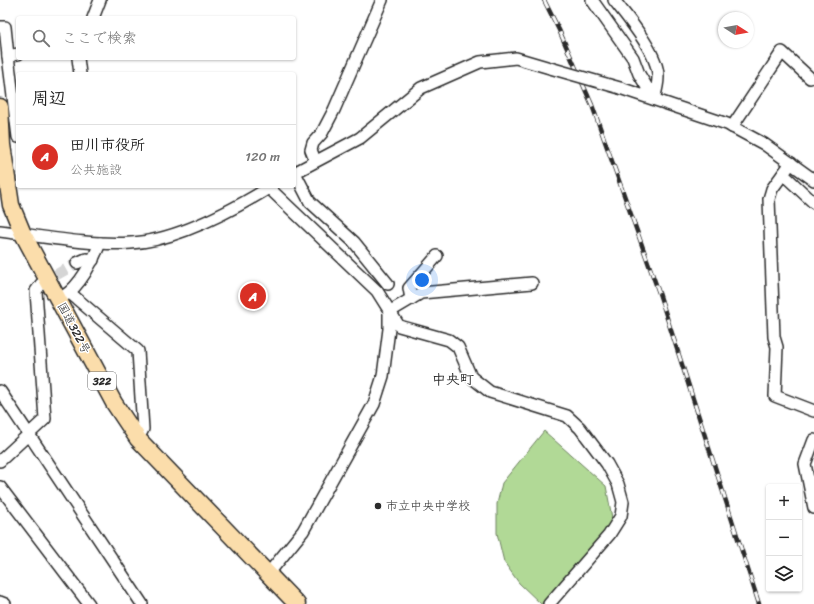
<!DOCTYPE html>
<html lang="ja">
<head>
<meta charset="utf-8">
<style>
  :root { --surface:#fff; --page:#f6f6f6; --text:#222; --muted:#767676; --line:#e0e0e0; --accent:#d93025 }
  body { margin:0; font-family:Sriracha,"Klee One",sans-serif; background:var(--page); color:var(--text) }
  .controls { position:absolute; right:12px; bottom:12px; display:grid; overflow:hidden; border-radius:4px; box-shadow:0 1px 3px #0004 }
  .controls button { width:36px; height:36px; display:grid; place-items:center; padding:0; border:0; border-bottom:1px solid var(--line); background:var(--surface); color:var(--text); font:20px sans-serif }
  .compass { position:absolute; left:718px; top:12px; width:36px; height:36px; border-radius:50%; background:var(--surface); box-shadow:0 1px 3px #0004; rotate:101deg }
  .you { position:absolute; left:422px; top:280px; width:14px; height:14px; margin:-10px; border:3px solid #fff; border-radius:50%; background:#1a73e8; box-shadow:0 0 0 6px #1a73e833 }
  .badge { display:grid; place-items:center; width:26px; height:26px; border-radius:50%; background:var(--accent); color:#fff; font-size:13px; font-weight:700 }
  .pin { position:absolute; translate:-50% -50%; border:2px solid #fff; box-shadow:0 1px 4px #0006 }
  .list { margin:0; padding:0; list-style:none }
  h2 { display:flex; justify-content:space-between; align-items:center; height:52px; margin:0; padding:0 16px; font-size:17px }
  h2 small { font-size:13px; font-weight:400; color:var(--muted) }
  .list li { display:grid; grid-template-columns:26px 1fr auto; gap:12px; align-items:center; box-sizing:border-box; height:64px; padding:0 16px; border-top:1px solid var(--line) }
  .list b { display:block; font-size:15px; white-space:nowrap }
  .list p { margin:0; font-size:13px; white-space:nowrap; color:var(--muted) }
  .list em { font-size:13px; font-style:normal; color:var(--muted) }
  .icon { flex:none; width:22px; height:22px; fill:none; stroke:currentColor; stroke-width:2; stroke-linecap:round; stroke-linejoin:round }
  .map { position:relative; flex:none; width:814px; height:604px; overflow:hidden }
  .search { position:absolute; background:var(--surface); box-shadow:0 1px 3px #0004; left:16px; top:16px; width:280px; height:44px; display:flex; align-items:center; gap:10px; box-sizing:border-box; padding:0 14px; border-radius:4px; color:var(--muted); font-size:15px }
  .panel { position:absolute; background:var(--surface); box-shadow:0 1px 3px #0004; left:16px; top:72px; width:280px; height:116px; border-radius:4px }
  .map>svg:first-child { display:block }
  .green { fill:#b1d996; stroke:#6e8260 }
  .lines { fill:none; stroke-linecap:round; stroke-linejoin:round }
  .minor-tunnel { stroke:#d5d5d5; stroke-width:11; stroke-dasharray:11 5.5; stroke-linecap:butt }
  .minor-casing { stroke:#2b2b2b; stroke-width:14 }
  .highway-casing { stroke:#2b2b2b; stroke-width:19 }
  .minor { stroke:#fff; stroke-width:11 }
  .highway { stroke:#fbddab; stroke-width:16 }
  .rail-casing { stroke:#2b2b2b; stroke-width:4.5 }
  .rail { stroke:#fff; stroke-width:3; stroke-dasharray:9; stroke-linecap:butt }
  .minor-bridge-casing { stroke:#2b2b2b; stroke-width:14; stroke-linecap:butt }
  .minor-bridge { stroke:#fff; stroke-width:11 }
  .poi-dot { fill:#2b2b2b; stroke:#fff; stroke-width:1.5 }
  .labels { text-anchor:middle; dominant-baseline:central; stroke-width:3; stroke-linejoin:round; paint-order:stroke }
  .shield { fill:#fff; stroke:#6b6b6b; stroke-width:1 }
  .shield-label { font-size:11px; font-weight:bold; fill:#2b2b2b }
  .street-label { font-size:12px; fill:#2b2b2b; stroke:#fff }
  .poi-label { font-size:12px; fill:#2b2b2b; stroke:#fff; text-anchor:start }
  .quarter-label { font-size:14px; font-weight:bold; fill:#2b2b2b; stroke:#fff }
</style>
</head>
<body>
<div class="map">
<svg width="814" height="604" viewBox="0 0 814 604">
  <rect width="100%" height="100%" fill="#fff"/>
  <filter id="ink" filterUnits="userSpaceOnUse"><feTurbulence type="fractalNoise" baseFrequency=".025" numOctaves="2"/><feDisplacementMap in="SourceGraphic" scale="8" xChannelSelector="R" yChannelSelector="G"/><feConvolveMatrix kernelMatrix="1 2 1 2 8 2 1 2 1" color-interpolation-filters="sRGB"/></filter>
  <g filter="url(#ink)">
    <polygon class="green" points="544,431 606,486 613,523 544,604 541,604 519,583 504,562 497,533 497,504 502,483"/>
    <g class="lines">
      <polyline class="minor-tunnel" points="42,283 77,263"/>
      <defs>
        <g id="minor">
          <polyline points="592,0 633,58 639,74 654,99"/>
          <path d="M614,0C628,18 659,55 658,77C658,84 656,92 654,99"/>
          <polyline points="93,18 100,0"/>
          <polyline points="0,27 5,27 8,56 18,54"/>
          <polyline points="8,56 18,137"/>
          <polyline points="78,58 80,74"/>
          <polyline points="620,88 727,124 764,144 814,180"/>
          <polyline points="732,127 782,52 810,78"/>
          <polyline points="315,160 311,150 313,143 322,133 334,110 382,0"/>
          <polyline points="791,163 772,189 769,199 774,337 777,347 775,396 814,411"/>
          <polyline points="294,173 360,138 421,88 480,62 516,58 550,68"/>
          <polyline points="295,173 310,202 354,242 388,284"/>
          <polyline points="783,174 814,203"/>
          <polyline points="269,188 377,291 399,326 449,340 458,347 471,377 490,392 567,416 580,428 607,464 618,484 623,502 621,516 609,535 549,604"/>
          <path d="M0,231C41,236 90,246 131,243C177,241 233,210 272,186"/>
          <polyline points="77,263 86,259 93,260"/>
          <polyline points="70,293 138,351 143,429 138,439"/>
          <path d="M64,296C80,286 93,261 100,243"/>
          <polyline points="411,299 409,288 437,256"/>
          <polyline points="389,312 421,293 532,283"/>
          <polyline points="0,391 142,604"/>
          <polyline points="814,440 805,464 814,508"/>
          <polyline points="0,461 45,419 36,291 41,284"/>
          <polyline points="0,487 89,604"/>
          <polyline points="268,574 303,531 374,404 383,376 389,329 389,312"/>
          <polyline points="0,602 5,604"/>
        </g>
        <polyline id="highway" points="0,107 2,145 11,205 23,234 114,403 138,439 297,604"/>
      </defs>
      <use href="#minor" class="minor-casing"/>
      <use href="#highway" class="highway-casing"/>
      <use href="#minor" class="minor"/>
      <use href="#highway" class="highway"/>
      <defs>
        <polyline id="rail" points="544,0 559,30 592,105 659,293 759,604"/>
      </defs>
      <use href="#rail" class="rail-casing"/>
      <use href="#rail" class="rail"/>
      <defs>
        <polyline id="minor-bridge" points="550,68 620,88"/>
      </defs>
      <use href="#minor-bridge" class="minor-bridge-casing"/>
      <use href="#minor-bridge" class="minor-bridge"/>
    </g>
  </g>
  <circle class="poi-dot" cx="378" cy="506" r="4"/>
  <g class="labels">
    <rect class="shield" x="88" y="372" width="28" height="18" rx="3"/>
    <g class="shield-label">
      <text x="102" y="381">322</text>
    </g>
    <g class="street-label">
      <text transform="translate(74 328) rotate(62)">国道322号</text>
    </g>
    <g class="poi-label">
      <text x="386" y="506">市立中央中学校</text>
    </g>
    <g class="quarter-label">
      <text x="453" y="379">中央町</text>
    </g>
  </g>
</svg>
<div class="controls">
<button>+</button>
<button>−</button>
<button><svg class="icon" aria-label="layers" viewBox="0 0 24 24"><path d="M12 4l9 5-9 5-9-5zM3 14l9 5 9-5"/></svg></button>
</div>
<svg class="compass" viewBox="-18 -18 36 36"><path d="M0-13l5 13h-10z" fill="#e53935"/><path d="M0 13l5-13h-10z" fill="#767676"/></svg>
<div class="you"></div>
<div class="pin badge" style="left:253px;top:296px">A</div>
<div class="search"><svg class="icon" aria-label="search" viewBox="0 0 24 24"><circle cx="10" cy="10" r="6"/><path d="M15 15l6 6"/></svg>ここで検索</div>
<section class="panel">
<h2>周辺<small></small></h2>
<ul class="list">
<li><span class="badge">A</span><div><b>田川市役所</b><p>公共施設</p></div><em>120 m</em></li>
</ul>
</section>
</div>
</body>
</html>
